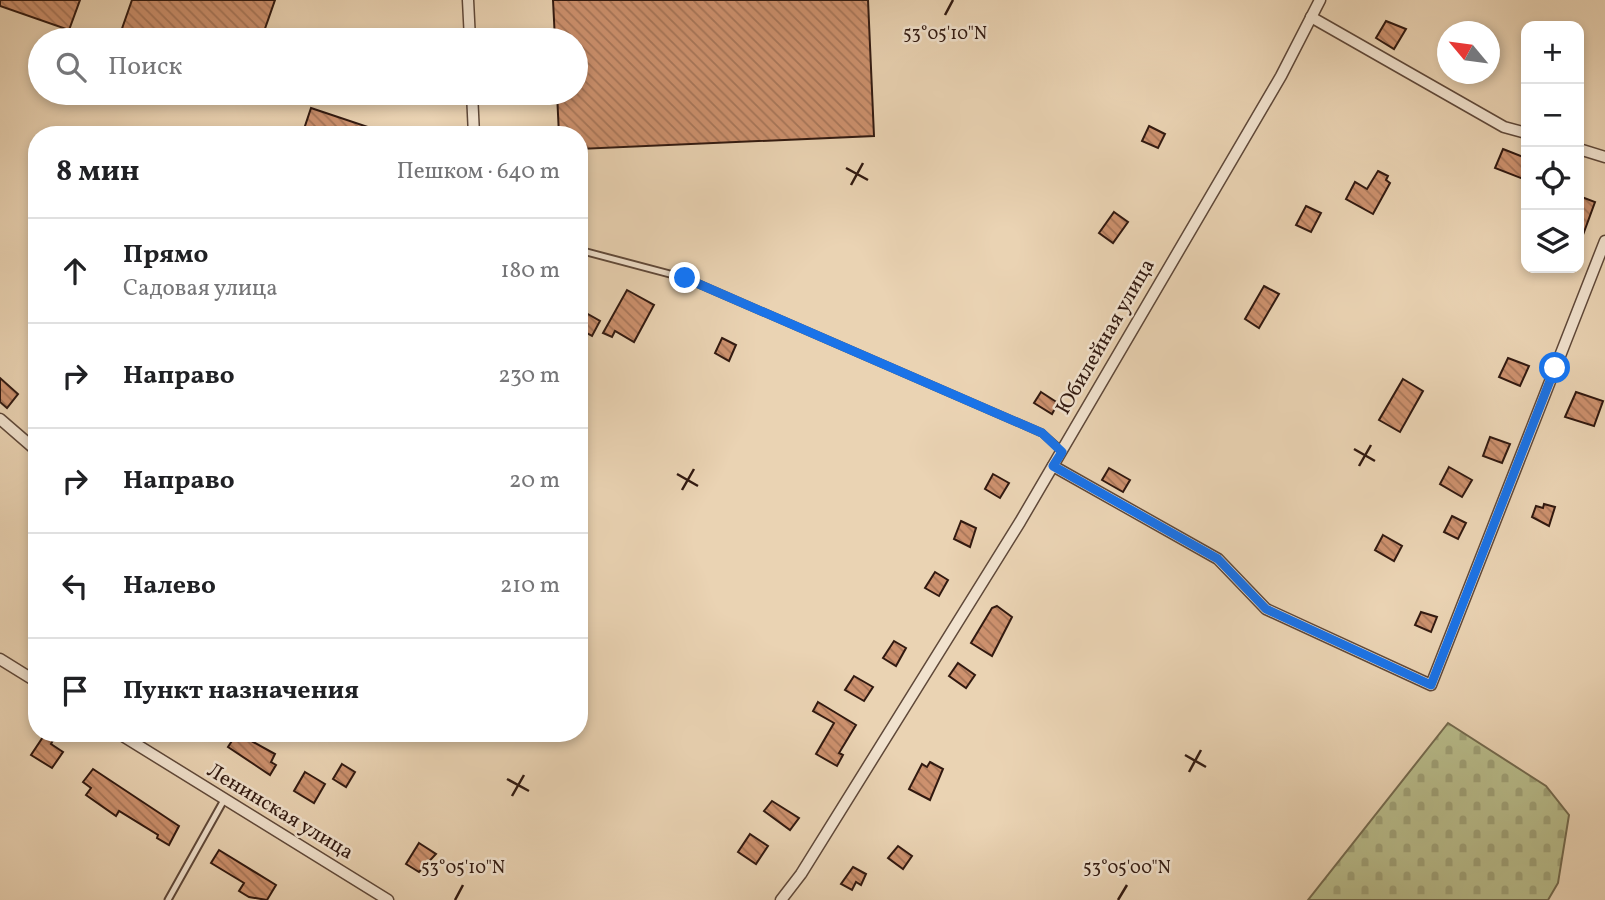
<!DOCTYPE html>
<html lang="ru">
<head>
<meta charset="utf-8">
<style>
  :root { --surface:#fff; --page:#f2f2f2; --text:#202124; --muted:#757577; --line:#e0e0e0 }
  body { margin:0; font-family:Vollkorn,serif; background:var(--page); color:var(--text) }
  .controls { position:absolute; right:21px; top:21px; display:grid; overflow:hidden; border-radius:14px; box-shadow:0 4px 10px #0003 }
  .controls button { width:63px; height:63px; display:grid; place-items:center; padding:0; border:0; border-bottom:2px solid var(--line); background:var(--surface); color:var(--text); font:35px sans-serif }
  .compass { position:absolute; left:1437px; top:21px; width:63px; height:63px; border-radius:50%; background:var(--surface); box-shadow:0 4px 10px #0003; rotate:299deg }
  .stop { position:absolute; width:21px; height:21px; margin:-16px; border:5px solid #1a73e8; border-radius:50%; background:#fff }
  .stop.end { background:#1a73e8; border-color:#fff; box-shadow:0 2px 7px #0008 }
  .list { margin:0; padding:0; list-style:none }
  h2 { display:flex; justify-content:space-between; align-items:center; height:91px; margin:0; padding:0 28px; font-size:30px }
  h2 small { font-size:23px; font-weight:400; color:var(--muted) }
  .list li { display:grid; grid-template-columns:46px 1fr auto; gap:21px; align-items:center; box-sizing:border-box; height:105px; padding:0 28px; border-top:2px solid var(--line) }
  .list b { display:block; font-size:26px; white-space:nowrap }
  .list p { margin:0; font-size:23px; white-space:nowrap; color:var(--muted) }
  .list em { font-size:23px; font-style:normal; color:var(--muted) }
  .icon { flex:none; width:38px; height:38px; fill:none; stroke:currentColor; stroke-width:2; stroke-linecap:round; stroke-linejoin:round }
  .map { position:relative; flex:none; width:1605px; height:900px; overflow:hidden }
  .search { position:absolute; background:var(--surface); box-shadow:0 4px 10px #0003; left:28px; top:28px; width:560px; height:77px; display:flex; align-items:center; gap:18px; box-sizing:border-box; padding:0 24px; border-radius:38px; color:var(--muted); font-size:26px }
  .panel { position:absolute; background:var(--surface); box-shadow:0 4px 10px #0003; left:28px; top:126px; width:560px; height:616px; border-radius:28px }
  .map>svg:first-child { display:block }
  .cemetery { fill:url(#cemetery-stones); stroke:#746a4e; stroke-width:2 }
  .building { fill:url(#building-back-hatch); stroke:#311910; stroke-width:2 }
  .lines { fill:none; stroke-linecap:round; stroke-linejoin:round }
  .service-casing { stroke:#5f4839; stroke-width:9 }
  .minor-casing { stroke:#5f4839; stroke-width:13 }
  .service { stroke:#f1e2ce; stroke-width:5 }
  .minor { stroke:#f1e2ce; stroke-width:10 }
  .route { stroke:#1a73e8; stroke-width:9 }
  .ticks { fill:none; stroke:#311910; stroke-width:2.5 }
  .labels { text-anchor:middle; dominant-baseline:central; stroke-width:5; stroke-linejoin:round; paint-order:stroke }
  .street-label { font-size:21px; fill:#311910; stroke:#f1e2ce }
  .ticks-label { font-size:18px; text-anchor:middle; fill:#311910; stroke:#f1e2ce; stroke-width:5; stroke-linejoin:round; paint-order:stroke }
</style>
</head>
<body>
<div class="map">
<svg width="1605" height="900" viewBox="0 0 1605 900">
  <defs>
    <pattern id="cemetery-stones" width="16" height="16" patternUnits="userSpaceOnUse" patternTransform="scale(1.75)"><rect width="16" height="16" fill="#b8bc8b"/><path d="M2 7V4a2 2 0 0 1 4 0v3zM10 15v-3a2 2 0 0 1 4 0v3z" fill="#9fa177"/></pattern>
    <pattern id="building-back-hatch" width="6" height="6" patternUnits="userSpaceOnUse" patternTransform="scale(1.75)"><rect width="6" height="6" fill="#cd916e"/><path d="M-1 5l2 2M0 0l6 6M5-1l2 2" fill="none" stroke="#a77659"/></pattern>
  </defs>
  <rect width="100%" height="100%" fill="#ead3b3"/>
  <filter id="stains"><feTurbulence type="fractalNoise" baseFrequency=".00286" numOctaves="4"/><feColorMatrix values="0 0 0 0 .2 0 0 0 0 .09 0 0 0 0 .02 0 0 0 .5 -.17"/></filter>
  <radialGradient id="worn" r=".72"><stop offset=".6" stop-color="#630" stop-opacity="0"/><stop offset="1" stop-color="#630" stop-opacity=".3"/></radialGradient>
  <polygon class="cemetery" points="1448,723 1546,786 1569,815 1558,883 1548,900 1308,900"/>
  <g class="building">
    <polygon points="0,0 80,0 69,30 0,6"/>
    <polygon points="132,0 275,0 261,40 118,40"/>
    <polygon points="553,0 868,0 874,136 579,149 579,135 559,135 557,93 576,93 576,40 555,40"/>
    <polygon points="1386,21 1406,29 1394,49 1376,38"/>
    <polygon points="311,108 386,133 385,135 302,135"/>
    <polygon points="1149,126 1165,134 1158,148 1142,141"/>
    <polygon points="1503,149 1526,158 1526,180 1495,168"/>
    <polygon points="1378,171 1388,176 1386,180 1390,183 1373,214 1346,199 1355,182 1367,189"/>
    <polygon points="1579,196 1595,202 1580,243 1579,243"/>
    <polygon points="1306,206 1321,213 1311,232 1296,225"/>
    <polygon points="1114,212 1128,222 1113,243 1099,233"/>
    <polygon points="1264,286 1279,294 1259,328 1245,319"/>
    <polygon points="627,290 654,305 634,342 615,331 612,337 603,333"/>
    <polygon points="579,309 600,321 592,336 579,329"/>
    <polygon points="722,338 736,345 729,361 715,353"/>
    <polygon points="1508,358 1529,366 1520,386 1499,377"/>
    <polygon points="0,378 18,394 7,408 0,402"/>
    <polygon points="1403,379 1423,391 1400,432 1379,420"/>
    <polygon points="1041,392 1058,403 1052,414 1034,403"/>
    <polygon points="1576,392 1603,401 1594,426 1565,417"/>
    <polygon points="1490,437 1510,444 1502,463 1483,456"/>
    <polygon points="1449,467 1472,480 1462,497 1440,484"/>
    <polygon points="1109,468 1130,480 1123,492 1102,480"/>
    <polygon points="993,474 1009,483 1000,498 985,489"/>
    <polygon points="1544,504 1555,507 1549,526 1532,517 1536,506 1543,508"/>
    <polygon points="1452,516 1466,523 1458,539 1444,532"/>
    <polygon points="961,521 976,528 970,547 954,539"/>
    <polygon points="1383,535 1402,546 1394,561 1375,550"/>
    <polygon points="935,572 948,580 939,596 925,588"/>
    <polygon points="997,606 1012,617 992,656 971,643 992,608"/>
    <polygon points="1421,612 1437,617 1431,632 1415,625"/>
    <polygon points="894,641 906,648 896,666 883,658"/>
    <polygon points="958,663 975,675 966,688 949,676"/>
    <polygon points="854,676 873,687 864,701 845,690"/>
    <polygon points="818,702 856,725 839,753 843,755 837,766 816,754 834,723 813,711"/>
    <polygon points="237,733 275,754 271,762 276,765 270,775 228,747"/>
    <polygon points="45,734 53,740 51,744 63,752 52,768 31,755"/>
    <polygon points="930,762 943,769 930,800 909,789 922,764 927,767"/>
    <polygon points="342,764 355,772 346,787 333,779"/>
    <polygon points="93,769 179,826 169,845 157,838 158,835 119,811 116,816 86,795 91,788 83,782"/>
    <polygon points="305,772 325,784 314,803 294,791"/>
    <polygon points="772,801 799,818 790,830 764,811"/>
    <polygon points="750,834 768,846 756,864 738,852"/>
    <polygon points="419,843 436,854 419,872 406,864"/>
    <polygon points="898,846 912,856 903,869 888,858"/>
    <polygon points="219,850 276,885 267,900 249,897 239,891 244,883 211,863"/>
    <polygon points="853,867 866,874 861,885 856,882 852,890 841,884"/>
  </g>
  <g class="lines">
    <defs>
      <g id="service">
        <polyline points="579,250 685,278 1042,433 1062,451"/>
        <polyline points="168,900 224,800"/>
      </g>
      <g id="minor">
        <polyline points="468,0 470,40"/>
        <polyline points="1311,17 1504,127 1526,133"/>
        <polyline points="472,93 474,135"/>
        <polyline points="1579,149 1605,157"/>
        <polyline points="0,419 37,451"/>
        <polyline points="1053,466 1218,559 1266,609 1431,685 1605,241"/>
        <polyline points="0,659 37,682"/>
        <polyline points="118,733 388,900"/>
        <polyline points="781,900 801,874 1020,522 1281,76 1320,0"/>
      </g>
    </defs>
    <use href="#service" class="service-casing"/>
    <use href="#minor" class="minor-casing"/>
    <use href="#service" class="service"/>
    <use href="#minor" class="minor"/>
  </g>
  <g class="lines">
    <polyline class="route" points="685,278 1042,433 1062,452 1053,466 1218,559 1266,609 1431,685 1555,368"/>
  </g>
  <path class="ticks" d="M945,15L953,0M846,168L868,180M851,185L863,163M1354,449L1375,461M1359,466L1371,445M677,474L698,486M682,490L694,469M1185,755L1206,767M1189,772L1201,750M507,779L529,791M512,796L524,775M455,900L463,885M1118,900L1127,885"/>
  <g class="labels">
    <g class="street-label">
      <text transform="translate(1106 337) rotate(-60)">Юбилейная улица</text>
      <text transform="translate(280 812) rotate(31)">Ленинская улица</text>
    </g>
  </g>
  <g class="ticks-label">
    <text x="945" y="39">53°05'10"N</text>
    <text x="463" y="873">53°05'10"N</text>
    <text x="1127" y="873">53°05'00"N</text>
  </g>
  <rect width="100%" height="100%" filter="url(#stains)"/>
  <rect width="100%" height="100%" fill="url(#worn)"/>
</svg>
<div class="controls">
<button>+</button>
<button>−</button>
<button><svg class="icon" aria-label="locate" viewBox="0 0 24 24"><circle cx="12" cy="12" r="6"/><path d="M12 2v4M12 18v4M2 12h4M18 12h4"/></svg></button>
<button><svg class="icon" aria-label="layers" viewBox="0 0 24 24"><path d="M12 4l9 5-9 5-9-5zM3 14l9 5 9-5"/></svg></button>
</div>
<svg class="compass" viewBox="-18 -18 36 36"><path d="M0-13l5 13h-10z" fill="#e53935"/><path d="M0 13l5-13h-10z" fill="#757577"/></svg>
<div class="stop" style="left:1555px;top:368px"></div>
<div class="stop end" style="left:685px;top:278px"></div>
<div class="search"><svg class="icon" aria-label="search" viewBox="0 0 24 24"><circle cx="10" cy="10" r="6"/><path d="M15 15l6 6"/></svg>Поиск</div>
<section class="panel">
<h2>8 мин<small>Пешком · 640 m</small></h2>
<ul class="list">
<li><svg class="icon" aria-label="ahead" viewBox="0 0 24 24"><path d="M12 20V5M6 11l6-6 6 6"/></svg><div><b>Прямо</b><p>Садовая улица</p></div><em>180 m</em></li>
<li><svg class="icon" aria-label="right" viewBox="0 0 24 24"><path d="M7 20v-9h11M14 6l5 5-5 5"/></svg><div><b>Направо</b></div><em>230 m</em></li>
<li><svg class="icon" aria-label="right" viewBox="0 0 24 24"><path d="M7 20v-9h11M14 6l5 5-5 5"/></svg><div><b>Направо</b></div><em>20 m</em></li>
<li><svg class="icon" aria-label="left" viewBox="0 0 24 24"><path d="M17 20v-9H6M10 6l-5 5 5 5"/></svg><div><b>Налево</b></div><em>210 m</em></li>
<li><svg class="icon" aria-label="arrive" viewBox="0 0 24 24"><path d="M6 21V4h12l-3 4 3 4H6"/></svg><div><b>Пункт назначения</b></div></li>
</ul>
</section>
</div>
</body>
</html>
